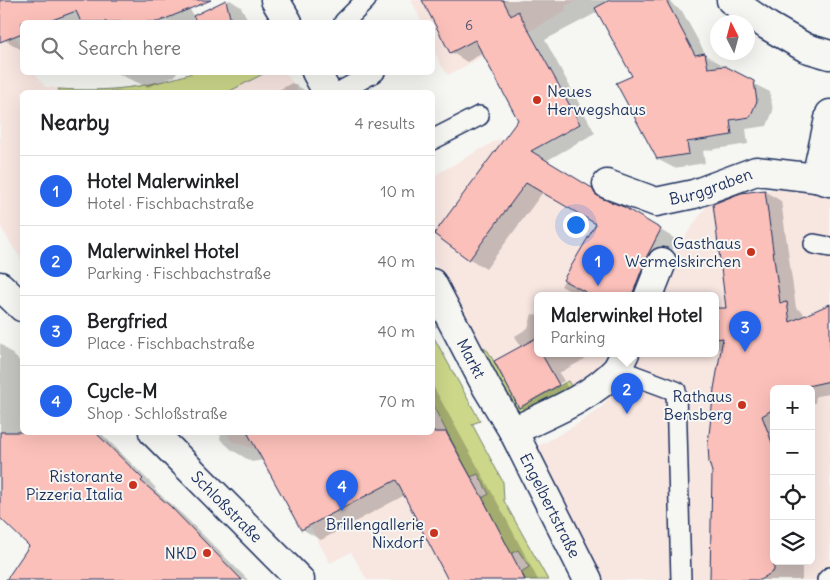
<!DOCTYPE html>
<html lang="en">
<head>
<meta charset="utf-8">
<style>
  :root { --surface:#fff; --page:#f6f6f6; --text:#202124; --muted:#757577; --line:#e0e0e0; --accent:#2563eb }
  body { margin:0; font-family:Delius,sans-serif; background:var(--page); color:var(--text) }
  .controls { position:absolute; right:15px; bottom:15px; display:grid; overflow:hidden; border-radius:8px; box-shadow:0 5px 20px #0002 }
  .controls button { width:45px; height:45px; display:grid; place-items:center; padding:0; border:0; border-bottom:1px solid var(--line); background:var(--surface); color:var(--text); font:25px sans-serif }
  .compass { position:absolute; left:710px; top:15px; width:45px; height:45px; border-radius:50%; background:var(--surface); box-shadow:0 5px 20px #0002; rotate:354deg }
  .you { position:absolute; left:575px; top:224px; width:18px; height:18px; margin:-12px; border:4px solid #fff; border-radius:50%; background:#1a73e8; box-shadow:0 0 0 8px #1a73e833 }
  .badge { display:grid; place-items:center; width:32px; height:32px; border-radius:50%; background:var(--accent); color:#fff; font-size:16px; font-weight:700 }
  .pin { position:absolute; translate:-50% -41px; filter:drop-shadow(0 1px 2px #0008) }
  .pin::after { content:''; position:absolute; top:26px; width:18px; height:15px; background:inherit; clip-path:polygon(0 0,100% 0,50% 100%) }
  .popup { position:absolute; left:534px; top:292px; width:185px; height:65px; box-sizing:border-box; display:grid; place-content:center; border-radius:8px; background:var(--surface); filter:drop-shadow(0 1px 4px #0005); font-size:16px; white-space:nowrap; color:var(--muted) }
  .popup b { font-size:19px; color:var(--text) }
  .popup::after { content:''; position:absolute; left:50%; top:100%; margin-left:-10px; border:10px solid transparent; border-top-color:var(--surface) }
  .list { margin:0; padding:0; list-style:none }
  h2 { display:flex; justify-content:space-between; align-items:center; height:65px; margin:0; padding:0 20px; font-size:21px }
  h2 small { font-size:16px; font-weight:400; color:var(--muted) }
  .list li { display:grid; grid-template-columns:32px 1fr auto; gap:15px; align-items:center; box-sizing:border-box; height:70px; padding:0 20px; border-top:1px solid var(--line) }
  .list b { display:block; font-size:19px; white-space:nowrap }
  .list p { margin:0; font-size:16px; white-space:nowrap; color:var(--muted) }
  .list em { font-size:16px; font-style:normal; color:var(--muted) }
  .icon { flex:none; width:28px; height:28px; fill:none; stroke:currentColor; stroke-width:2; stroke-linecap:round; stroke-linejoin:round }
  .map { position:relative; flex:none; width:830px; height:580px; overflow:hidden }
  .search { position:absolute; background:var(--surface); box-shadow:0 5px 20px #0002; left:20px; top:20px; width:415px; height:55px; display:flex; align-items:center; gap:12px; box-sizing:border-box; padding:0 18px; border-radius:8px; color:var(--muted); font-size:19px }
  .panel { position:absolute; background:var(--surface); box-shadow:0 5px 20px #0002; left:20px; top:90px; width:415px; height:345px; border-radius:8px }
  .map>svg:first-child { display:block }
  .built { fill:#f8e6e1; fill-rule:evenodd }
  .green { fill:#ccd78a; stroke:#748374 }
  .shadow { fill:#0003 }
  .building { fill:#fcc0ba; stroke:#1b2f5e }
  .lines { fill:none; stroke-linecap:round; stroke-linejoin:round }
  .lane-casing { stroke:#1b2f5e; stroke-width:22 }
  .street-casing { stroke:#1b2f5e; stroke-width:31 }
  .secondary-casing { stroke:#1b2f5e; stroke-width:31 }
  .lane { stroke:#f6f6f2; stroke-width:19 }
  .street { stroke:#f6f6f2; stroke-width:28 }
  .secondary { stroke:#f6f6f2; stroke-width:28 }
  .poi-dot { fill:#c8321e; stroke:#f6f6f2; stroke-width:2 }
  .labels { text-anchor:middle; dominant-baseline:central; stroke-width:4; stroke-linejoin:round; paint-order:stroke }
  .number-label { font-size:14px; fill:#535375 }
  .poi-label { font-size:16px; fill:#1b2f5e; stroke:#f6f6f2; text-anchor:end }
  .street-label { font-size:16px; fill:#1b2f5e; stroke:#f6f6f2 }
</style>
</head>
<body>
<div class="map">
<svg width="830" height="580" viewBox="0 0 830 580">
  <rect width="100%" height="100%" fill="#f6f6f2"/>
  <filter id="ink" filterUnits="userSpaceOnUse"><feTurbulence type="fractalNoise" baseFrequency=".02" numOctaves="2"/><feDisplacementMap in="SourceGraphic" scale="10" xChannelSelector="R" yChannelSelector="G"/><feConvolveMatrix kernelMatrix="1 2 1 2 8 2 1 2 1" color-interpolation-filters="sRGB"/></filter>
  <g filter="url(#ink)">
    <g class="built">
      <polygon points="411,0 578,0 565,6 567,11 448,75 441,65 433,47 432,22 422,22"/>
      <polygon points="0,31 4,41 15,37 22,50 22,72 35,73 45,87 89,91 124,89 170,80 195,73 286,72 298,92 22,92 22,261 0,226"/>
      <polygon points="499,139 661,230 632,295 538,295 538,353 607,353 591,377 574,391 568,381 519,408 478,348 432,258 432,177"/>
      <path d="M775,189L830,193V580H599L533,457L537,447L578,424L603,406L637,353H716V295H659L662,285L679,245L713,197ZM774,389H811V561H774Z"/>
      <polygon points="433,406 471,477 478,474 489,494 482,498 511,554 518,550 529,568 522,572 526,580 367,580 351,552 330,563 310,526 301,531 255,449 231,441 227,433 432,432"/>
    </g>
    <g class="green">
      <path d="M195,72L265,73L228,92H60L58,89C108,92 147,88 195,72Z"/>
      <polygon points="432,334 480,421 472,424 503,482 504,501 548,580 526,580 521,572 529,567 518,550 511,554 482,498 489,494 478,474 471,477 433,406"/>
      <polygon points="481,346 488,351 519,408 568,381 574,391 533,414 512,414 478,348"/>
    </g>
    <g class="shadow">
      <polygon points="0,0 186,0 194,18 230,0 241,7 249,22 22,22 22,50 5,40 0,28"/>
      <polygon points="424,0 670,0 674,6 682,11 706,55 721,64 722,68 770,92 773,111 767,126 746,129 748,144 703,151 705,163 674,168 657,159 634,76 598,12 545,40 595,133 546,161 608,199 610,203 624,208 677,240 651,295 577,295 561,286 597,224 543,192 486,269 470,259 436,234 520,120 483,53 467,62 451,52"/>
      <polygon points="113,72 177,72 175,76 148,87"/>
      <polygon points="292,83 308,92 275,92"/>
      <polygon points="764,191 781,201 796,308 803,312 804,317 830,306 830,394 816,396 815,403 811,404 811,389 774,389 774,561 802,561 802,580 712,580 722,349 716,350 716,309 727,310"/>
      <polygon points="432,314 439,326 432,329"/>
      <polygon points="532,314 538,315 538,353 582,353 585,359 559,373 564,381 524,403 524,406 565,383 570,392 531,414 520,407 521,348 515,336 528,328"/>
      <polygon points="0,343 22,363 22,432 100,432 156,488 154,489 184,516 248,580 7,580 30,546 0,517"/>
      <polygon points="432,384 501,509 538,580 449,580 405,495 321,540 302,529 264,460 252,462 232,450 220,439 221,432 432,432"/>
    </g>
    <g class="building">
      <polygon points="0,0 211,0 158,22 81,22 76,11 47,22 22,22 22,33 0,42"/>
      <polygon points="226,0 231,22 197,22 193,16"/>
      <polygon points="422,0 503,0 511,16 518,11 580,124 531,151 592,188 595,194 601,198 624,207 661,229 647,256 632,295 591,295 563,280 596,224 526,183 469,260 434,234 518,120 475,40 450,53"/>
      <polygon points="610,0 666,0 695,55 705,53 708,68 725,66 754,81 757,101 750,117 730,120 732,135 687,142 689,154 657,159 616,83 632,76 595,8"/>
      <polygon points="765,190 780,303 787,302 790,322 830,304 830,381 794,389 774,389 772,410 762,416 774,448 774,571 760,580 710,580 712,472 709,462 708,444 714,389 723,338 716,339 716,308 726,308 713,204 741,193"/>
      <polygon points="538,337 538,353 541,353 559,385 519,408 494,361"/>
      <polygon points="0,432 95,432 143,479 141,481 170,506 242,580 6,580 29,546 0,518"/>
      <polygon points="247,432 446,432 482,497 525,580 448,580 396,480 301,530"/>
    </g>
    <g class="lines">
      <defs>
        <g id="lane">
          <polyline points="344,22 366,0"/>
          <polyline points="339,92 375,72"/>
          <polyline points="432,140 479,116"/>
          <polyline points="814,244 830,247"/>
          <polyline points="617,369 676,391 681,580"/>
          <polyline points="827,580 830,577"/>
        </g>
        <g id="street">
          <polyline points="275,0 288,22"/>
          <polyline points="316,72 327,92"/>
          <polyline points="816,178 830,114"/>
          <path id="s1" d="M607,184L656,202L694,194L756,171L816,178L830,182"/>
          <path id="s2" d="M432,283L487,388L513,431L588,580"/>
          <polyline points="0,286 22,307"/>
          <polyline points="649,295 662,262"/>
          <path d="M513,431C548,414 589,399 616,370C620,365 622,358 625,353"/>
          <path id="s3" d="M153,432L300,580"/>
        </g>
        <polyline id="secondary" points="731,0 768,26 806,48 830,55"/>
      </defs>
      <use href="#lane" class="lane-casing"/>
      <use href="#street" class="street-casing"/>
      <use href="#secondary" class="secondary-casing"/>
      <use href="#lane" class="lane"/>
      <use href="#street" class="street"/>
      <use href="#secondary" class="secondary"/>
    </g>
  </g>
  <g class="poi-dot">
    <circle cx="537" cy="100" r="5"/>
    <circle cx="751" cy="252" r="5"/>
    <circle cx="742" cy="405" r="5"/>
    <circle cx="133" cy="485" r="5"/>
    <circle cx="434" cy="533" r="5"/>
    <circle cx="207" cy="553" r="5"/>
  </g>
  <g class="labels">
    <g class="number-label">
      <text x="469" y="25">6</text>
    </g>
    <g class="poi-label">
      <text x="547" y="91" text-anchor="start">Neues<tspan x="547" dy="18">Herwegshaus</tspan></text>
      <text x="741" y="243">Gasthaus<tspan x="741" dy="18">Wermelskirchen</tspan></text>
      <text x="732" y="396">Rathaus<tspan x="732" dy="18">Bensberg</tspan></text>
      <text x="123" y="476">Ristorante<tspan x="123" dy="18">Pizzeria Italia</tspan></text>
      <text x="424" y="524">Brillengallerie<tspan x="424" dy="18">Nixdorf</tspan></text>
      <text x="197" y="553">NKD</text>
    </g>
    <g class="street-label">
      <text stroke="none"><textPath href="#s1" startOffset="109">Burggraben</textPath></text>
      <text stroke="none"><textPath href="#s2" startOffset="85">Markt</textPath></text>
      <text stroke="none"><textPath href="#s3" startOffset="105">Schloßstraße</textPath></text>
      <text stroke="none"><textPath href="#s2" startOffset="252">Engelbertstraße</textPath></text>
    </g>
  </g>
</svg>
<div class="controls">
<button>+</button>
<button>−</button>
<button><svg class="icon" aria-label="locate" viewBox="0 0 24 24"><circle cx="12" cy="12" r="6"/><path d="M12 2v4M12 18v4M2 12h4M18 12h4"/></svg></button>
<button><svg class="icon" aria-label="layers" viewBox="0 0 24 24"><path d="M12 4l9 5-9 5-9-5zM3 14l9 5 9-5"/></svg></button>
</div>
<svg class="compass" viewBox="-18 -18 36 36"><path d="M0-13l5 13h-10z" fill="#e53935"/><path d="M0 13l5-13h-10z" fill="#757577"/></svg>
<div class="you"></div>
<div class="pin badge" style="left:598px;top:286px">1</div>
<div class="pin badge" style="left:627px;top:414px">2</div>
<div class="popup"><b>Malerwinkel Hotel</b>Parking</div>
<div class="pin badge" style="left:745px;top:352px">3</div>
<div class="pin badge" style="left:342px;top:511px">4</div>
<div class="search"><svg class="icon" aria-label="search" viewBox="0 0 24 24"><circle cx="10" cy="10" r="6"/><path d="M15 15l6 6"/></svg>Search here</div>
<section class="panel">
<h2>Nearby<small>4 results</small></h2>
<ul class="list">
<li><span class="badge">1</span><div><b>Hotel Malerwinkel</b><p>Hotel · Fischbachstraße</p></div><em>10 m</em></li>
<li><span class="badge">2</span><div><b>Malerwinkel Hotel</b><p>Parking · Fischbachstraße</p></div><em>40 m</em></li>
<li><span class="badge">3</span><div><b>Bergfried</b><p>Place · Fischbachstraße</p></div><em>40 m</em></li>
<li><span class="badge">4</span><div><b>Cycle-M</b><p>Shop · Schloßstraße</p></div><em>70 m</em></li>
</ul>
</section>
</div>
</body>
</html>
